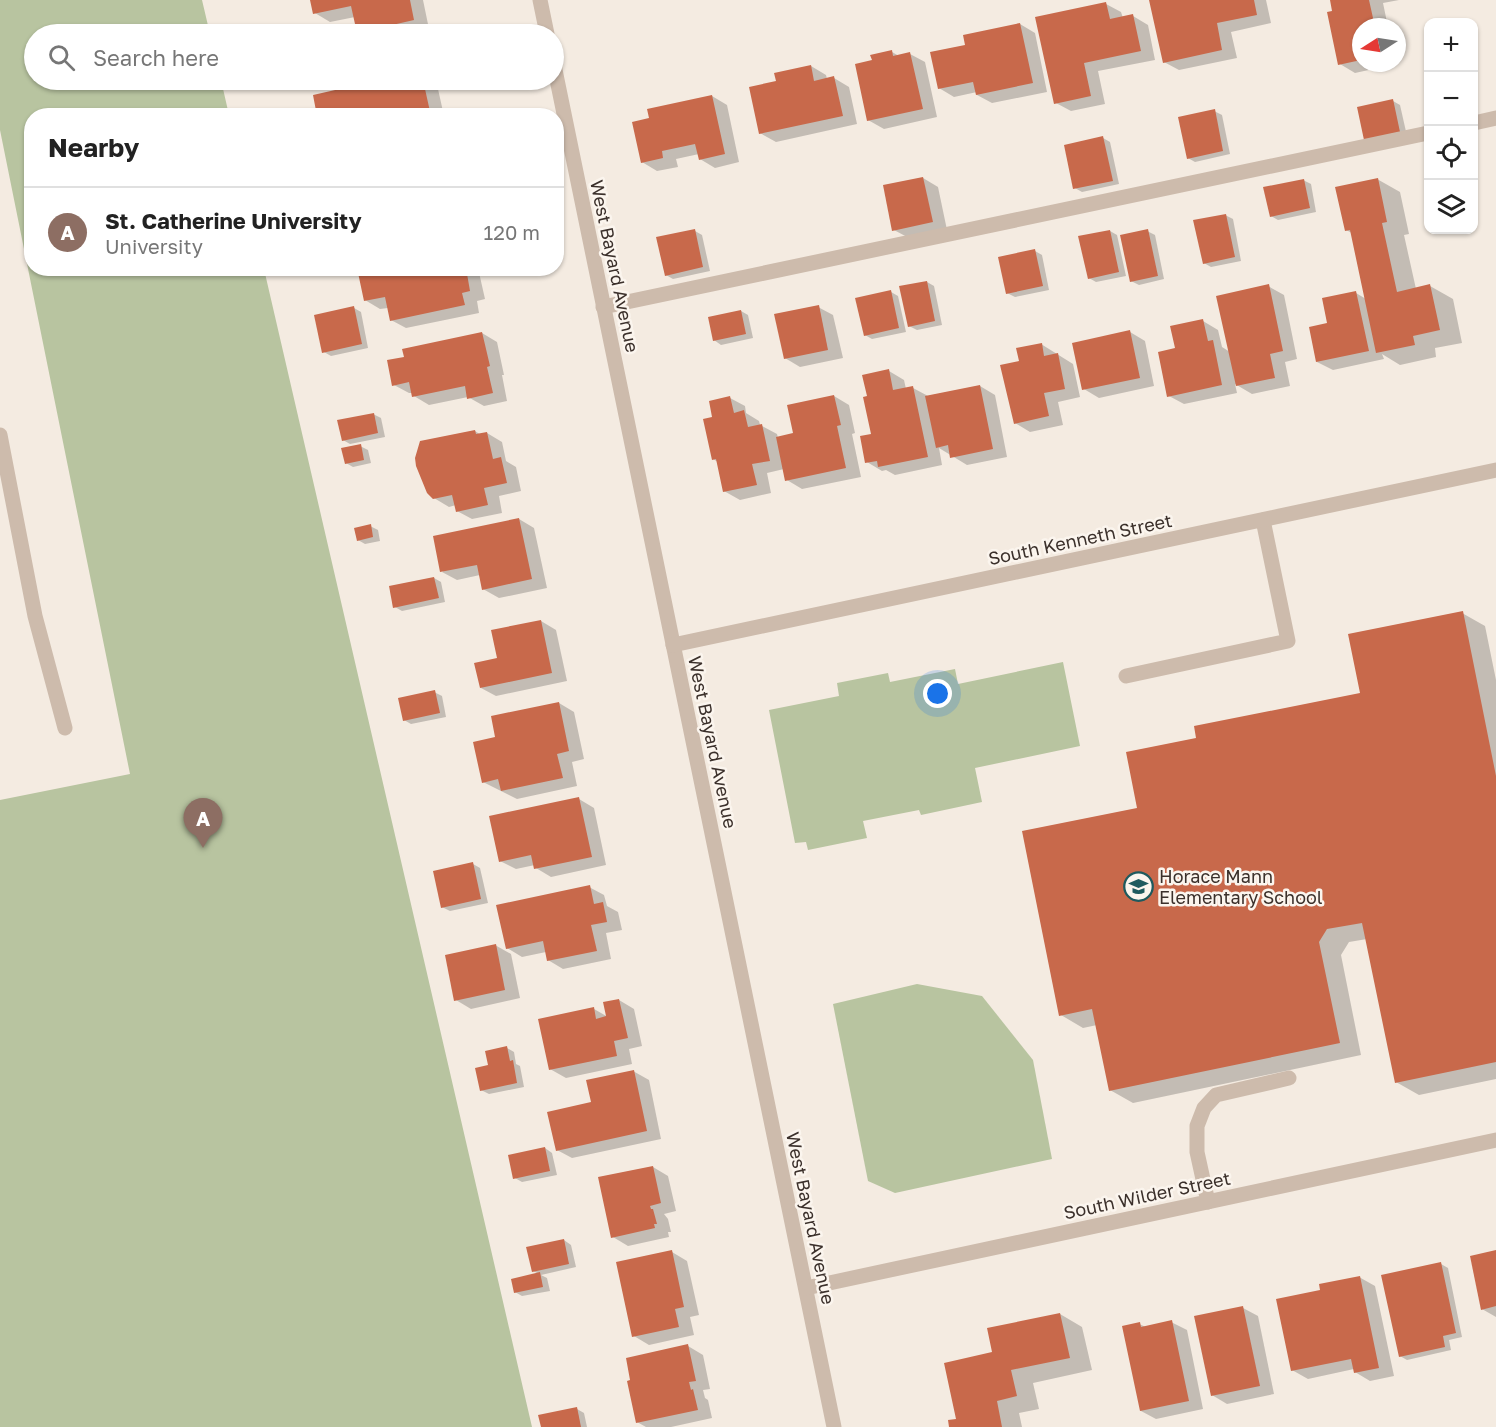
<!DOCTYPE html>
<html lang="en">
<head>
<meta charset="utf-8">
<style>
  :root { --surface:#fff; --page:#f6f6f6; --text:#222; --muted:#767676; --line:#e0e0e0; --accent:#0f766e }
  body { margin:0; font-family:"Golos Text",sans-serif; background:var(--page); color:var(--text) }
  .controls { position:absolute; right:18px; top:18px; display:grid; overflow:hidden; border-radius:12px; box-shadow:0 2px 4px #0004 }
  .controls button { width:54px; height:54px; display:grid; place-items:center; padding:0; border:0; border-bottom:2px solid var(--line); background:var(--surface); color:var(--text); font:30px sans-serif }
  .compass { position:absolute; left:1352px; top:18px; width:54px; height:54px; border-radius:50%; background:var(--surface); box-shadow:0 2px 4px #0004; rotate:258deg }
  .you { position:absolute; left:938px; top:694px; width:21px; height:21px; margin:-15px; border:4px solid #fff; border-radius:50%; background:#1a73e8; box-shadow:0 0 0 9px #1a73e833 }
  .badge { display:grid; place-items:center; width:39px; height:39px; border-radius:50%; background:var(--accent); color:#fff; font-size:20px; font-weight:700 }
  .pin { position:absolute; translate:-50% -50px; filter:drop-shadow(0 2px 3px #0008) }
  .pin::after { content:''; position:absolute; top:32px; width:21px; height:18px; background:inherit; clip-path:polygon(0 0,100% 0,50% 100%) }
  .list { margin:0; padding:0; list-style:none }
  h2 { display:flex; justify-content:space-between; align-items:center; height:78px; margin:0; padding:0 24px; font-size:26px }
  h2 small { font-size:20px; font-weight:400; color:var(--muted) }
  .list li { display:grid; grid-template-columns:39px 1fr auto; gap:18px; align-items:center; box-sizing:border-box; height:90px; padding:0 24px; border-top:2px solid var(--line) }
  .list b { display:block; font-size:22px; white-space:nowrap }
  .list p { margin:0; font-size:20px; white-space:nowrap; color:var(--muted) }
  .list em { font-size:20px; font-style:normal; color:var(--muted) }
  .icon { flex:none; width:33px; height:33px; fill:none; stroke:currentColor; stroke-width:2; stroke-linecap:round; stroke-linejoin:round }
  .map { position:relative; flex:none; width:1496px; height:1427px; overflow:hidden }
  .search { position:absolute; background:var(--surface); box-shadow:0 2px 4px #0004; left:24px; top:24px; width:540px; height:66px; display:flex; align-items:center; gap:15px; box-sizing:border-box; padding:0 21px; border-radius:33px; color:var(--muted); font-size:22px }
  .panel { position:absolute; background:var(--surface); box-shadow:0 2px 4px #0004; left:24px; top:108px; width:540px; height:168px; border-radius:24px }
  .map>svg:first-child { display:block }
  .green { fill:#b8c4a0 }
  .shadow { fill:#0003 }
  .building { fill:#c8694b }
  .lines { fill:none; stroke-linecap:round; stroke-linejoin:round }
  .service { stroke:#cdbbac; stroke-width:15 }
  .minor { stroke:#cdbbac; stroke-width:15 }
  .labels { text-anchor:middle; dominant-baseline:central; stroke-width:5; stroke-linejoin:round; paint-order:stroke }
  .street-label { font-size:18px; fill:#3b302b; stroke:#fbf5ee }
  .poi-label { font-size:18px; fill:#3b302b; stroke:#fbf5ee; text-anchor:start }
</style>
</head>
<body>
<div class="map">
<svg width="1496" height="1427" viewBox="0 0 1496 1427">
  <rect width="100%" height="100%" fill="#f4ebe1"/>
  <g class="green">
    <polygon points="0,0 202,0 210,34 34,34 34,80 221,80 229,115 32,116 32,268 264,269 532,1427 0,1427 0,800 130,774 0,130"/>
    <polygon points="1063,662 1080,746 975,768 982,802 921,815 919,810 863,821 867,838 808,850 806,842 795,843 769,710 839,696 837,683 888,673 890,682 955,669 958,684"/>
    <polygon points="917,984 982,996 1033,1060 1052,1159 895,1193 868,1181 833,1004"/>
  </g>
  <g class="shadow">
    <polygon points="312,0 423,0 429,29 400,34 363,34 358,32 355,17 330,22 315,13"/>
    <polygon points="1151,0 1266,0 1271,23 1231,32 1237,58 1179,70 1164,62"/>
    <polygon points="1332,0 1399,0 1383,3 1388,27 1361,27 1361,63 1396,64 1355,73 1340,64"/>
    <polygon points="1106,4 1121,12 1123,18 1133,16 1148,25 1155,60 1098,71 1105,104 1071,111 1056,103"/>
    <polygon points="1020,24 1035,33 1047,92 992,103 977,95 977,92 954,97 939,88 967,46"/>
    <polygon points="892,52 899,56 910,54 925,62 937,117 884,129 868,120 873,62"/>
    <polygon points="811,66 826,75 827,79 834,78 849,87 857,124 776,142 760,133 778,82"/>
    <polygon points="377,80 436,80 444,116 319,116 346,89 346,86"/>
    <polygon points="712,96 727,105 739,162 715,168 700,159 699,154 676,159 678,167 657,171 642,162 650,119"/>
    <polygon points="1393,101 1400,105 1407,136 1373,143"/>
    <polygon points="1214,111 1222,115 1230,154 1195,162 1188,158"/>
    <polygon points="1103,138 1110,142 1119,184 1082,192 1075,188"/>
    <polygon points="923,178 938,187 947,230 909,238 894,230"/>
    <polygon points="1377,179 1400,192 1409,234 1404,235 1416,289 1430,286 1453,299 1462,343 1435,348 1436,357 1400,365 1382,354 1384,359 1333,370 1317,362 1329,324 1356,293 1366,299 1352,233 1346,230"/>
    <polygon points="1303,180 1311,184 1316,212 1278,220 1271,216"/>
    <polygon points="1225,215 1233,219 1241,261 1211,267 1204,263"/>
    <polygon points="695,231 702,235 710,271 673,279 666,275"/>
    <polygon points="1110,231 1117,235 1126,276 1096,282 1089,278"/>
    <polygon points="1147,231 1155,235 1164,279 1139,285 1131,281"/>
    <polygon points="1035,251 1042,255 1049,290 1015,297 1007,293"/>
    <polygon points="361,268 478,268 485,299 477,301 479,313 406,328 391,320 388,308 380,309 365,300"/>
    <polygon points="927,282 934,286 942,325 917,330 909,326"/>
    <polygon points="1268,286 1284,295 1297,359 1285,362 1290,386 1252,394 1235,384 1237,393 1184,404 1169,396 1177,349 1203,321 1218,330 1222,347 1230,352"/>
    <polygon points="891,292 898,296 906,332 872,339 865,335"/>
    <polygon points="818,307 833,315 843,358 800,367 785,358"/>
    <polygon points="354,308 361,312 368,348 331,356 324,352"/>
    <polygon points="741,311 748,315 753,338 721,345 714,340"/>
    <polygon points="1130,332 1145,341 1154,386 1099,398 1084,389"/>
    <polygon points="482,333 497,342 504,375 502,375 507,401 484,406 468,397 429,405 414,396 413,393 409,393 394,385 406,358"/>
    <polygon points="1041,344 1073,364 1080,397 1058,402 1063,425 1030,432 1015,423 1021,363"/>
    <polygon points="889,371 904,380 906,389 913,388 928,396 980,386 995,395 1007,457 967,465 939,448 942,465 895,475 886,470 882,471 867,462 873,435 868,397"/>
    <polygon points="834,396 849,405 855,433 852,434 861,477 802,489 787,480 784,469 767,473 771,493 740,500 724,491 718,462 713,459 714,418 730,398 745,406 746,413 759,421 760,425 777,434 778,438 795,434"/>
    <polygon points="373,414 381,418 385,437 350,444 343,440"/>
    <polygon points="475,431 481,435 487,433 502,442 506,461 516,467 521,491 499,496 502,513 472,519 457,511 456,505 449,507 434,498"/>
    <polygon points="360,446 368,450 371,463 353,467 346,463"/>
    <polygon points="519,519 534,528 547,588 499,598 483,589 480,575 457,580 442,572"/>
    <polygon points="370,526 378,530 380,541 365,544 358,540"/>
    <polygon points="434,578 441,582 445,602 402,611 395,607"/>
    <polygon points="1462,613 1485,626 1496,680 1496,1079 1419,1095 1396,1082 1367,939 1349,942 1341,955 1361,1055 1133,1103 1110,1090 1097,1025 1083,1028 1061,1015 1139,809 1198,739 1362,694"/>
    <polygon points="541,621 556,630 567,681 496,696 481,688 499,660"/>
    <polygon points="434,692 442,696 446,717 411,724 404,720"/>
    <polygon points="559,703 574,712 584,759 572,762 577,786 517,799 483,782 497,738"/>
    <polygon points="579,799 594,808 606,865 551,877 536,868 535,865 516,869 500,861"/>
    <polygon points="473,864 480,868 488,903 450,911 442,907"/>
    <polygon points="589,887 604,895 607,906 618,912 622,930 606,933 611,959 563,969 548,960 546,952 522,957 507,948"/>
    <polygon points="495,945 511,954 520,998 471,1009 456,1000"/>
    <polygon points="619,1000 634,1009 642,1046 629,1049 632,1064 566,1078 550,1069 594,1009 608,1017"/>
    <polygon points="507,1048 514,1052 516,1064 520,1066 524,1087 489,1094 481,1090 490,1067"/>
    <polygon points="633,1071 649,1080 661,1139 572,1158 557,1150 593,1103"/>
    <polygon points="545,1148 552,1153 557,1175 522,1182 515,1178"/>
    <polygon points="653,1167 668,1176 676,1211 664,1214 668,1219 671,1232 668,1232 669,1237 628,1246 613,1237"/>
    <polygon points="564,1240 571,1245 576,1267 541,1275 547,1278 550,1291 522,1296 515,1292 539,1274 533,1271"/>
    <polygon points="672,1252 687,1261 699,1315 690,1317 694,1335 649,1345 634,1336"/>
    <polygon points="1496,1252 1496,1317 1482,1309"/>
    <polygon points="1441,1264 1448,1268 1462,1337 1449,1340 1451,1350 1407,1360 1400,1356"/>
    <polygon points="1359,1277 1375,1286 1394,1376 1370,1381 1355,1372 1354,1369 1308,1379 1292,1370 1322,1291"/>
    <polygon points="1243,1308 1258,1316 1274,1394 1227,1404 1212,1395"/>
    <polygon points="1060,1314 1082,1327 1092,1370 1033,1383 1039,1409 1019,1413 1022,1427 951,1427 958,1420 994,1353"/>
    <polygon points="1171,1322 1187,1330 1203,1409 1156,1419 1141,1411 1139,1324 1146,1327"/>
    <polygon points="688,1346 703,1355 710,1389 703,1390 705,1398 708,1400 712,1418 671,1427 646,1427 637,1422"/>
    <polygon points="577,1409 584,1413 587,1427 542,1427"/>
  </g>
  <g class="building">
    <polygon points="310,0 410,0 414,20 357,33 351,6 313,14"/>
    <polygon points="1149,0 1254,0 1257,15 1217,23 1222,50 1163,63"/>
    <polygon points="1330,0 1369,0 1375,27 1361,27 1361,60 1338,65 1327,12 1332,11"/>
    <polygon points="1106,2 1110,19 1133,14 1141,51 1084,63 1091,96 1054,104 1035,17"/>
    <polygon points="1020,23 1033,83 976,95 973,82 938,89 930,52 965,45 963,35"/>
    <polygon points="301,29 302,34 282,34 282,33"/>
    <polygon points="892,50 893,56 910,52 923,109 867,121 855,64 872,60 870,55"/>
    <polygon points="811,65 814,81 834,76 843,116 759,134 749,87 776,81 774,73"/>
    <polygon points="370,80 423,80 431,116 317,116 313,95 344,88 344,85"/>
    <polygon points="712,95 725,154 699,160 695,144 662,151 663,158 641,163 632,122 649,118 647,109"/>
    <polygon points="1393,99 1400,132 1364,140 1357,107"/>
    <polygon points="1215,109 1223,151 1187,159 1178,117"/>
    <polygon points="1103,136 1113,181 1073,189 1064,145"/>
    <polygon points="923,177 933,222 892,231 883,185"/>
    <polygon points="1378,178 1387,222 1382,223 1397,292 1430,284 1440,330 1413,336 1415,345 1376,353 1350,230 1345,231 1335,187"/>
    <polygon points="1304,179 1310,208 1270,217 1263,187"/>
    <polygon points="1226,214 1235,257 1203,264 1193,220"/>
    <polygon points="695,229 703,267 665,276 656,237"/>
    <polygon points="1148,229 1158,276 1130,282 1120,235"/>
    <polygon points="1110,230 1119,272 1088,279 1078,236"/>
    <polygon points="1035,249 1043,286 1006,294 998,257"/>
    <polygon points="357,268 466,268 470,291 462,293 465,305 390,321 385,297 364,301"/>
    <polygon points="927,281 935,321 908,327 899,286"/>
    <polygon points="1269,284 1283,351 1270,354 1275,378 1236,386 1216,296"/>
    <polygon points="891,290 899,328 864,336 855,298"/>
    <polygon points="1356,291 1369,351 1316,362 1309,327 1327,323 1322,298"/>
    <polygon points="819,305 828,350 784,359 774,314"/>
    <polygon points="354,306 362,344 322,353 314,315"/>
    <polygon points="741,310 746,334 713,341 708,317"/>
    <polygon points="1203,319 1208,341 1213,340 1222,385 1167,397 1158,352 1175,348 1170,326"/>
    <polygon points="1130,330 1140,378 1082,390 1072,343"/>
    <polygon points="482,332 490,366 487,367 493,393 467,399 465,386 412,397 409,382 392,386 387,360 404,357 402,349"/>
    <polygon points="1042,343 1044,356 1058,353 1065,389 1044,393 1049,416 1014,424 1000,365 1019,361 1016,348"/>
    <polygon points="889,369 893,390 913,386 928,457 878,467 877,461 865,463 860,436 871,434 863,397 867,396 862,375"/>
    <polygon points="980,385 993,449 950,458 948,445 936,448 925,396"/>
    <polygon points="834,395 841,425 837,426 846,468 785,481 776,437 793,433 787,405"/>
    <polygon points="730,396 734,413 744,410 748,427 762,424 770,461 752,464 757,485 723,492 716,459 712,460 703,419 712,417 709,401"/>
    <polygon points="374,413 378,433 342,441 337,420"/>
    <polygon points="475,430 476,434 487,432 493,459 501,457 507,483 484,488 488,505 456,512 452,495 433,499 427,493 416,466 415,458 420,441"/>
    <polygon points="361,444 364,460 345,464 341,448"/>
    <polygon points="519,518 532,579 482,590 477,565 440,572 433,536"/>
    <polygon points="371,524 373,537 357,541 354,528"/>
    <polygon points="434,577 439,598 393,608 389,586"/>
    <polygon points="1463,611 1496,776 1496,1062 1395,1083 1362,923 1327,929 1319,942 1340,1043 1109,1091 1092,1009 1059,1016 1022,831 1137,808 1126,752 1196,738 1194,726 1360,693 1348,634"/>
    <polygon points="541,620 552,673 480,688 474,663 497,658 491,630"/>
    <polygon points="435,690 440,713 403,721 398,698"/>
    <polygon points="559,702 569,751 557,754 563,778 501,791 498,779 482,783 473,742 495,737 491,716"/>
    <polygon points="579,797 592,857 534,869 531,855 499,862 489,816"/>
    <polygon points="473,862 481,899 441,908 433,871"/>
    <polygon points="590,885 594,904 603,902 607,922 591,925 597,951 547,961 543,941 506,949 496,905"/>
    <polygon points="496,944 505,990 454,1001 445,955"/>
    <polygon points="619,999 628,1038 614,1041 617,1056 549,1070 538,1019 594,1007 596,1019 606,1016 603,1002"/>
    <polygon points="507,1046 510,1061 513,1060 517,1083 480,1091 475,1068 488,1065 485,1051"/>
    <polygon points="634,1070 647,1131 556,1151 547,1112 591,1102 586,1080"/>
    <polygon points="545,1147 550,1171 513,1179 508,1155"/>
    <polygon points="653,1166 661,1203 650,1206 651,1209 653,1209 657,1224 654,1224 655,1228 611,1238 598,1177"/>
    <polygon points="564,1239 569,1264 532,1272 526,1247"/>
    <polygon points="672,1250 684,1307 675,1309 679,1327 632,1337 616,1262"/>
    <polygon points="1496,1250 1496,1306 1481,1310 1470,1256"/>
    <polygon points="1441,1262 1456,1333 1443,1336 1445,1347 1399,1357 1381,1275"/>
    <polygon points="540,1272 543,1287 514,1293 511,1279"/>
    <polygon points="1360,1276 1379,1368 1354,1373 1351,1359 1291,1371 1276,1299 1320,1290 1319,1284"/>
    <polygon points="1243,1306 1260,1386 1211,1396 1194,1316"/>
    <polygon points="1060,1313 1070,1358 1011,1370 1017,1396 997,1401 1002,1427 949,1427 948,1420 956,1419 944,1363 992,1352 987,1328"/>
    <polygon points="1172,1320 1189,1401 1140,1411 1122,1326 1140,1322 1141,1327"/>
    <polygon points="688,1344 696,1381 689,1382 691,1390 693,1389 698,1410 636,1423 627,1381 630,1380 626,1358"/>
    <polygon points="577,1407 581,1427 541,1427 538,1415"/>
  </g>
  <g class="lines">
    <g class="service">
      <polyline points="1474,123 1496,118"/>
      <polyline points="603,307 1428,133"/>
      <polyline points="0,435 35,616 65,728"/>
      <polyline points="1126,676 1288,641 1263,520"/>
      <polyline points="1208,1202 1197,1152 1197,1126 1204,1108 1216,1095 1289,1078"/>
    </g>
    <g class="minor">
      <polyline points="540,0 547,34"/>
      <polyline points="554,65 834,1427"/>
      <polyline points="673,645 1496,470"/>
      <polyline points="806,1288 1496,1140"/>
    </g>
  </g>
  <defs>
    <symbol id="school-ring" viewBox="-11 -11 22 22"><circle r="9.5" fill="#fbf5ee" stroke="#1f5a5e" stroke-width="1.5"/><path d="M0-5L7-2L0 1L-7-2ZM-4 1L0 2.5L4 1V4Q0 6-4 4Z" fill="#1f5a5e"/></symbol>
  </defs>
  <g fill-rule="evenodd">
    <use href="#school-ring" x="1122" y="870" width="33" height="33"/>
  </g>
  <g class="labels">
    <g class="street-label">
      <text transform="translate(615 266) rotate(78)">West Bayard Avenue</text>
      <text transform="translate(1080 539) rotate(-12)">South Kenneth Street</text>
      <text transform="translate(713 742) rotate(78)">West Bayard Avenue</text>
      <text transform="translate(1147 1195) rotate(-12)">South Wilder Street</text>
      <text transform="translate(811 1218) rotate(78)">West Bayard Avenue</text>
    </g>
    <g class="poi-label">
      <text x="1159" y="876">Horace Mann<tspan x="1159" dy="21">Elementary School</tspan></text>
    </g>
  </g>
</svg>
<div class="controls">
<button>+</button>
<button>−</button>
<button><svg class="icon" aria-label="locate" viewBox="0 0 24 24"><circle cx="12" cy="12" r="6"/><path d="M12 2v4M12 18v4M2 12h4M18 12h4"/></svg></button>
<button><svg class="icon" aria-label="layers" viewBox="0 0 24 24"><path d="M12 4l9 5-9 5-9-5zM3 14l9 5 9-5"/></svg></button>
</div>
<svg class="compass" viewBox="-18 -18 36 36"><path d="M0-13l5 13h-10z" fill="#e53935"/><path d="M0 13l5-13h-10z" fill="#767676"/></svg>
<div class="you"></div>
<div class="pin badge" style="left:203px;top:848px;background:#8d6e63">A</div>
<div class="search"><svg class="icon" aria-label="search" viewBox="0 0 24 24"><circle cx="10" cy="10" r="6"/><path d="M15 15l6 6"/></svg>Search here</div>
<section class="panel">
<h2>Nearby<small></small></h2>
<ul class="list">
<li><span class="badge" style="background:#8d6e63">A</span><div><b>St. Catherine University</b><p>University</p></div><em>120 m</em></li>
</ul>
</section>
</div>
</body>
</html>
